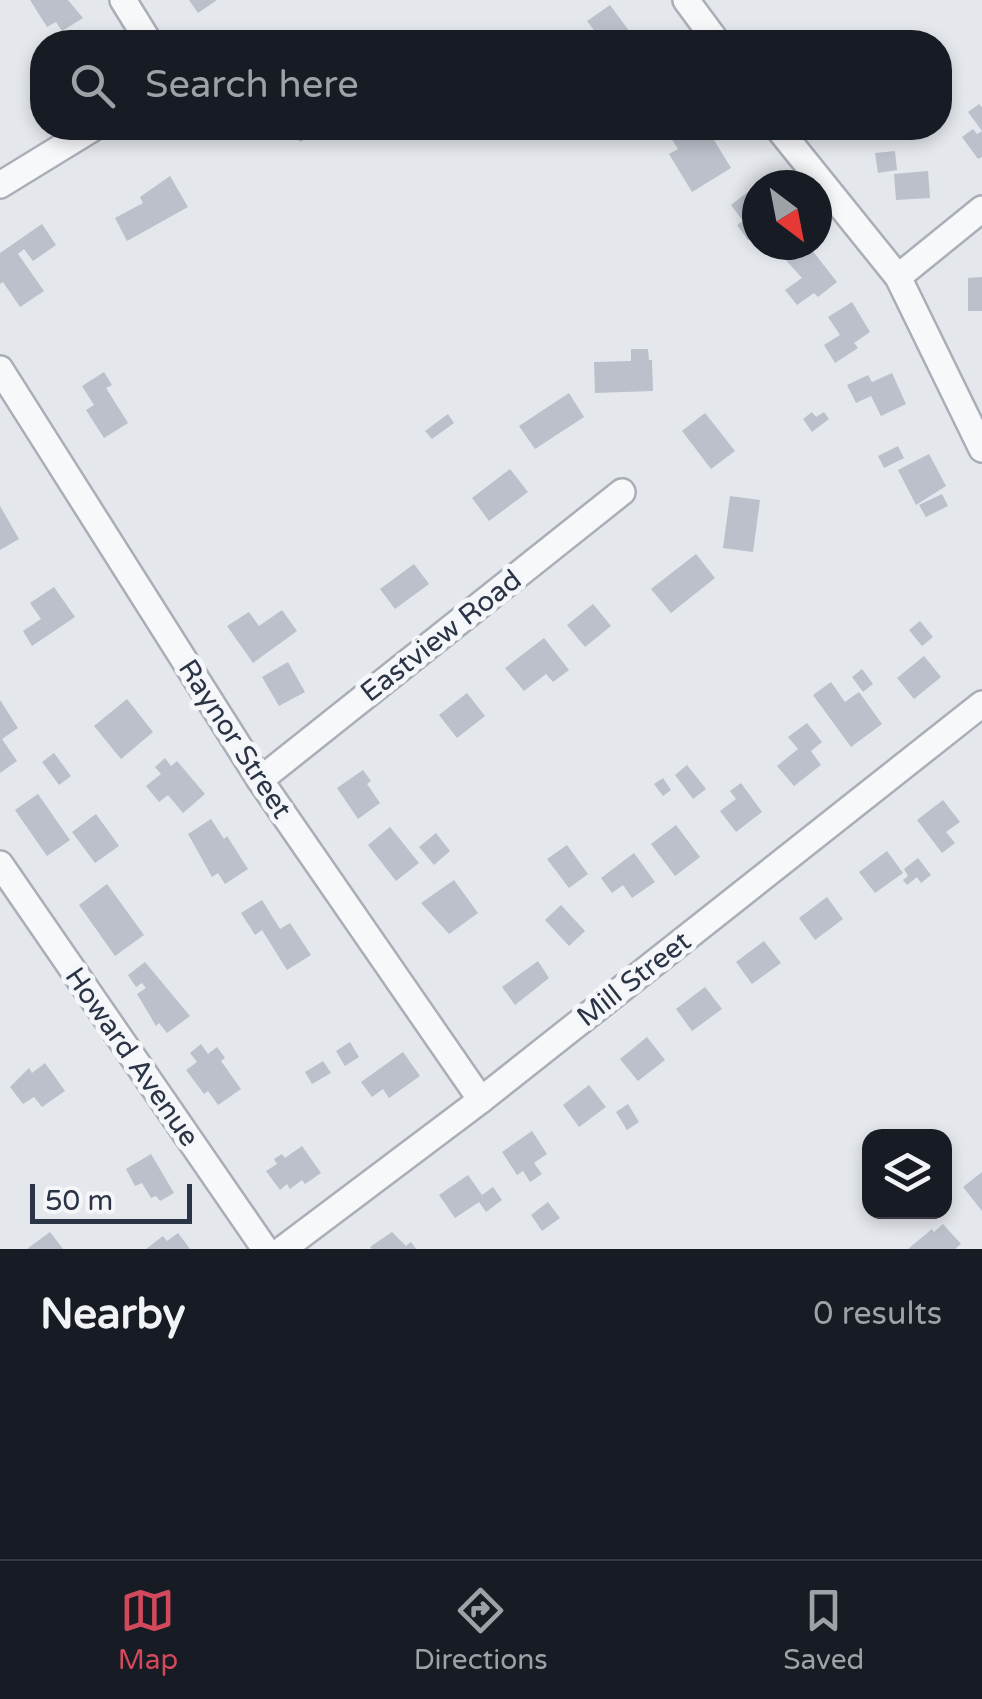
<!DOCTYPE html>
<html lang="en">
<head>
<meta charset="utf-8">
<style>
  :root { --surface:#171b24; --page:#242831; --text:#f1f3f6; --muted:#9ea1a6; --line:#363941; --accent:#d1495b }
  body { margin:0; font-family:"Varela Round",sans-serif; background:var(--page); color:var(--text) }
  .controls { position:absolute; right:30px; bottom:30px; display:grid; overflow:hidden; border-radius:20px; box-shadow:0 5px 15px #0003 }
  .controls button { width:90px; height:90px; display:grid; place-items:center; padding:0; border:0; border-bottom:2px solid var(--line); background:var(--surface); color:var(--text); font:50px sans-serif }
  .compass { position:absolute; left:742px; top:170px; width:90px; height:90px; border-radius:50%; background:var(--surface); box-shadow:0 5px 15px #0003; rotate:148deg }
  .scale { position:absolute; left:30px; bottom:25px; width:162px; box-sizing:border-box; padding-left:10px; border:5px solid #2b3445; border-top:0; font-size:28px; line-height:35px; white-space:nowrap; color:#2b3445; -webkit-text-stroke:8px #f4f6f9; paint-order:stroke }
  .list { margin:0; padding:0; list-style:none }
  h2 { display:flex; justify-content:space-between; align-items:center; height:130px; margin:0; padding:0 40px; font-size:42px }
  h2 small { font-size:32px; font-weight:400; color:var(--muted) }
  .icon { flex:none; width:55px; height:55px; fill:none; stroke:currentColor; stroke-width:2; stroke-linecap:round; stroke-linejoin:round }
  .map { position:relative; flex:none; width:982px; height:1249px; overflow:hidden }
  .search { position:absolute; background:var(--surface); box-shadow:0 5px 15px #0003; left:30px; right:30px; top:30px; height:110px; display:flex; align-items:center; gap:25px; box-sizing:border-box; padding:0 35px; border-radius:40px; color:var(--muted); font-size:38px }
  .sheet { height:310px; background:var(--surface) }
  nav { display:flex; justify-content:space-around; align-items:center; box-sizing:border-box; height:140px; border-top:2px solid var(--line); background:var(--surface); font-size:28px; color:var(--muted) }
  nav a { display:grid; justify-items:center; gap:5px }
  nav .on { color:var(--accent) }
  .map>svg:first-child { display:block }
  .building { fill:#bbc0ca }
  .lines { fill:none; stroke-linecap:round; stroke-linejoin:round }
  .minor-casing { stroke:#a9aeb7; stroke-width:30 }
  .minor { stroke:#f7f8fa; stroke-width:25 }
  .labels { text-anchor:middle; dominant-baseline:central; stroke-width:10; stroke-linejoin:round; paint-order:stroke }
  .street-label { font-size:28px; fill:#2b3445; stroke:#f4f6f9 }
</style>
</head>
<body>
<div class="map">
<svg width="982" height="1249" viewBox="0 0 982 1249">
  <rect width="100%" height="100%" fill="#e4e7ec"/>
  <g class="building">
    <polygon points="30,0 68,0 83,18 62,31 56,22 47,27"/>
    <polygon points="189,0 217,0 198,13"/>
    <polygon points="610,5 635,39 630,42 603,42 587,21"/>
    <polygon points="979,104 982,107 982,157 978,159 962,137 973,129 977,134 982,131 968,112"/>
    <polygon points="291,128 323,128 300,142"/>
    <polygon points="676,128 708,130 731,168 692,192 669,154 678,149 668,133"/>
    <polygon points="895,151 897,170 878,173 875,153"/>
    <polygon points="928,171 930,198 896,200 894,174"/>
    <polygon points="170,176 188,207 127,241 115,218 143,203 140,197"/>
    <polygon points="753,188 757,194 757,233 748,240 737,225 743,221 731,205"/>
    <polygon points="42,224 56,245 33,261 24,249 18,254 44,291 20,307 3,282 0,284 0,253"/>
    <polygon points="801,245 808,245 837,282 818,297 814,293 797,305 785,290 802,278 784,258"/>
    <polygon points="982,277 982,311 968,311 968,278"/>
    <polygon points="852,302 870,332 854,343 858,348 835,363 824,345 840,335 828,317"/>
    <polygon points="631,349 648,349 649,360 652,360 653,391 595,393 594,362 631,361"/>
    <polygon points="104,372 112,385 106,388 128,423 104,438 86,410 94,405 82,386"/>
    <polygon points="892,373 906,404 881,416 871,396 856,403 847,385 868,375 872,382"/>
    <polygon points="569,393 584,417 535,449 519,426"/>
    <polygon points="812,412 816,417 824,412 829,419 812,432 803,419"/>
    <polygon points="705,413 735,451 711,469 682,431"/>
    <polygon points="448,414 454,423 432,439 425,431"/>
    <polygon points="898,446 904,458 884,468 878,456"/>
    <polygon points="929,454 946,486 916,505 898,470"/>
    <polygon points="510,469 528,492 489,521 472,498"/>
    <polygon points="942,494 948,506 926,517 919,505"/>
    <polygon points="730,496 760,500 753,552 723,548"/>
    <polygon points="0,506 19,539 0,550"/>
    <polygon points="696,554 715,578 671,613 651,589"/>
    <polygon points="414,564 429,584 395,609 380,589"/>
    <polygon points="54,587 75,617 32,646 23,631 41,619 30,603"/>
    <polygon points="593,604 611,626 585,647 567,625"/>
    <polygon points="282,610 297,631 253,663 227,626 249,612 259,626"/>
    <polygon points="920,621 933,637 922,646 909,630"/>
    <polygon points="544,638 569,670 553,682 546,674 524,691 505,668"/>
    <polygon points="924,656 941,677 914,699 897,678"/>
    <polygon points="288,662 305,692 279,706 262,677"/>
    <polygon points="862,669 873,684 863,692 852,677"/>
    <polygon points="831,682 845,702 859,692 882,724 851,747 813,695"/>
    <polygon points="467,693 485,716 457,738 439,715"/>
    <polygon points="127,699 153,732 121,759 94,726"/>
    <polygon points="0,700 18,728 2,739 17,761 0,773"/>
    <polygon points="807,723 822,742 811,751 821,765 794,786 777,766 798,749 788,737"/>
    <polygon points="54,753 71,776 59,785 42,762"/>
    <polygon points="165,758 171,766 177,761 205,794 183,813 168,795 159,802 146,786 161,774 155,767"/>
    <polygon points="687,765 706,789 693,799 675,775"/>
    <polygon points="363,770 371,781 367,784 380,803 358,819 337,788"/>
    <polygon points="663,778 671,790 663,796 654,784"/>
    <polygon points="741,783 762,812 736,832 720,811 736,799 730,791"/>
    <polygon points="38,794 70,840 47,856 15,810"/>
    <polygon points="943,800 960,822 946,832 955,843 942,853 917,820"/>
    <polygon points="96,814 119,846 95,863 72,832"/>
    <polygon points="211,819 224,839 227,836 248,869 225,884 218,873 212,877 188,834"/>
    <polygon points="676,825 700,857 675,876 651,844"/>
    <polygon points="390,827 419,863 396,881 368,845"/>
    <polygon points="436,833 450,851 434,865 419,847"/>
    <polygon points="567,845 588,874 569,888 547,859"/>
    <polygon points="887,851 903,873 875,893 859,872"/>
    <polygon points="634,853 655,882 632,898 623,885 612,893 601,878"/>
    <polygon points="918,858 931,875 921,883 917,877 907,885 903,880 908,876 904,869"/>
    <polygon points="454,880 478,913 449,934 421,903"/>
    <polygon points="107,884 144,935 115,956 79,905"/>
    <polygon points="827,897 843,919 815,940 799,918"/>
    <polygon points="262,900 280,929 290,923 311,955 287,970 262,930 255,935 241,913"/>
    <polygon points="561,905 585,931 569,946 545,920"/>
    <polygon points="764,941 781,963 752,984 736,962"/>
    <polygon points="538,961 549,978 515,1005 502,987"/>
    <polygon points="145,962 190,1016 167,1033 159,1023 156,1026 137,994 146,988 142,983 136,987 128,975"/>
    <polygon points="705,987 722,1009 692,1031 676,1009"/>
    <polygon points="647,1037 665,1060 638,1081 620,1059"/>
    <polygon points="350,1042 359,1057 345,1066 336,1051"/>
    <polygon points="201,1044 208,1054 217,1047 225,1058 221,1061 241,1089 218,1105 208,1091 204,1094 186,1070 197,1062 190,1053"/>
    <polygon points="403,1052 420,1076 389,1098 383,1089 372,1097 361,1082"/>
    <polygon points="323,1061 331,1073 312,1084 305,1072"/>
    <polygon points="45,1063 65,1091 42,1107 34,1097 23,1104 10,1087 29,1068 32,1073"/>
    <polygon points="589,1085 606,1107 579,1127 563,1105"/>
    <polygon points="628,1104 639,1122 627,1130 616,1112"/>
    <polygon points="532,1131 547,1154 534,1163 542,1174 530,1182 523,1171 517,1175 502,1152"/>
    <polygon points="302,1146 321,1173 305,1184 302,1180 290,1189 287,1184 280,1190 266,1171 277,1164 274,1159 282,1154 285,1158"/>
    <polygon points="151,1154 174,1193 160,1201 156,1196 151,1198 142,1183 135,1186 126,1169"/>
    <polygon points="982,1172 982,1211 963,1187"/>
    <polygon points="468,1175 482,1195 493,1187 502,1200 486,1212 479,1202 455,1218 439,1195"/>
    <polygon points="548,1202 560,1218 542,1231 531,1215"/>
    <polygon points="943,1224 961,1244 955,1249 908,1249 932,1229 934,1232"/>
    <polygon points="50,1232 63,1249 27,1249"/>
    <polygon points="392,1232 406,1246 411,1242 416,1249 372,1249 370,1247"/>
    <polygon points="178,1233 190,1249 146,1249 163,1236 167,1241"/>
  </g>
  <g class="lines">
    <defs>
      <g id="minor">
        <polyline points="123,0 149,42"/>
        <polyline points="686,0 717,42"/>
        <polyline points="778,128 898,277 982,449"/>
        <polyline points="0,185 93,128"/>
        <polyline points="898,277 982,209"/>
        <polyline points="0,369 260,780 481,1100"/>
        <polyline points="260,780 622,492"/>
        <polyline points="0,864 265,1249"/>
        <polyline points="283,1249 481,1100 982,704"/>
      </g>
    </defs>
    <use href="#minor" class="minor-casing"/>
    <use href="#minor" class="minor"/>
  </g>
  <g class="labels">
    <g class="street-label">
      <text transform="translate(441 636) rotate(-38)">Eastview Road</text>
      <text transform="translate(235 739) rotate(57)">Raynor Street</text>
      <text transform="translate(634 979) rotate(-38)">Mill Street</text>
      <text transform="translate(132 1057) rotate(55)">Howard Avenue</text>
    </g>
  </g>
</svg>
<div class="controls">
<button><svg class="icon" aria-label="layers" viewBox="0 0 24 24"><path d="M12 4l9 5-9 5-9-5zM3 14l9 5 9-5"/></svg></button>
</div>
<svg class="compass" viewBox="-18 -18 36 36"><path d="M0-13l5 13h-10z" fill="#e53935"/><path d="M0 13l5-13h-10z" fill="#9ea1a6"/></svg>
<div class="scale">50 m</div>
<div class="search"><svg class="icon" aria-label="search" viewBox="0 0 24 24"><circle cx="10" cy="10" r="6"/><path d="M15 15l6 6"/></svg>Search here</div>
</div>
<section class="sheet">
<h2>Nearby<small>0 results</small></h2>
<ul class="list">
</ul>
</section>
<nav>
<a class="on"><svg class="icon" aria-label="map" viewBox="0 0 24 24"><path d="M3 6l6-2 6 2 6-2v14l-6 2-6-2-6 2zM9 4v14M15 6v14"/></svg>Map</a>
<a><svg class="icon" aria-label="directions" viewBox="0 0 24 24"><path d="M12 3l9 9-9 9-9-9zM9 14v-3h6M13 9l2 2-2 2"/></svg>Directions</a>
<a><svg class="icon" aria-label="saved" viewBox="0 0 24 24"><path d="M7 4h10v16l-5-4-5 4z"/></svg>Saved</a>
</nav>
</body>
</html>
